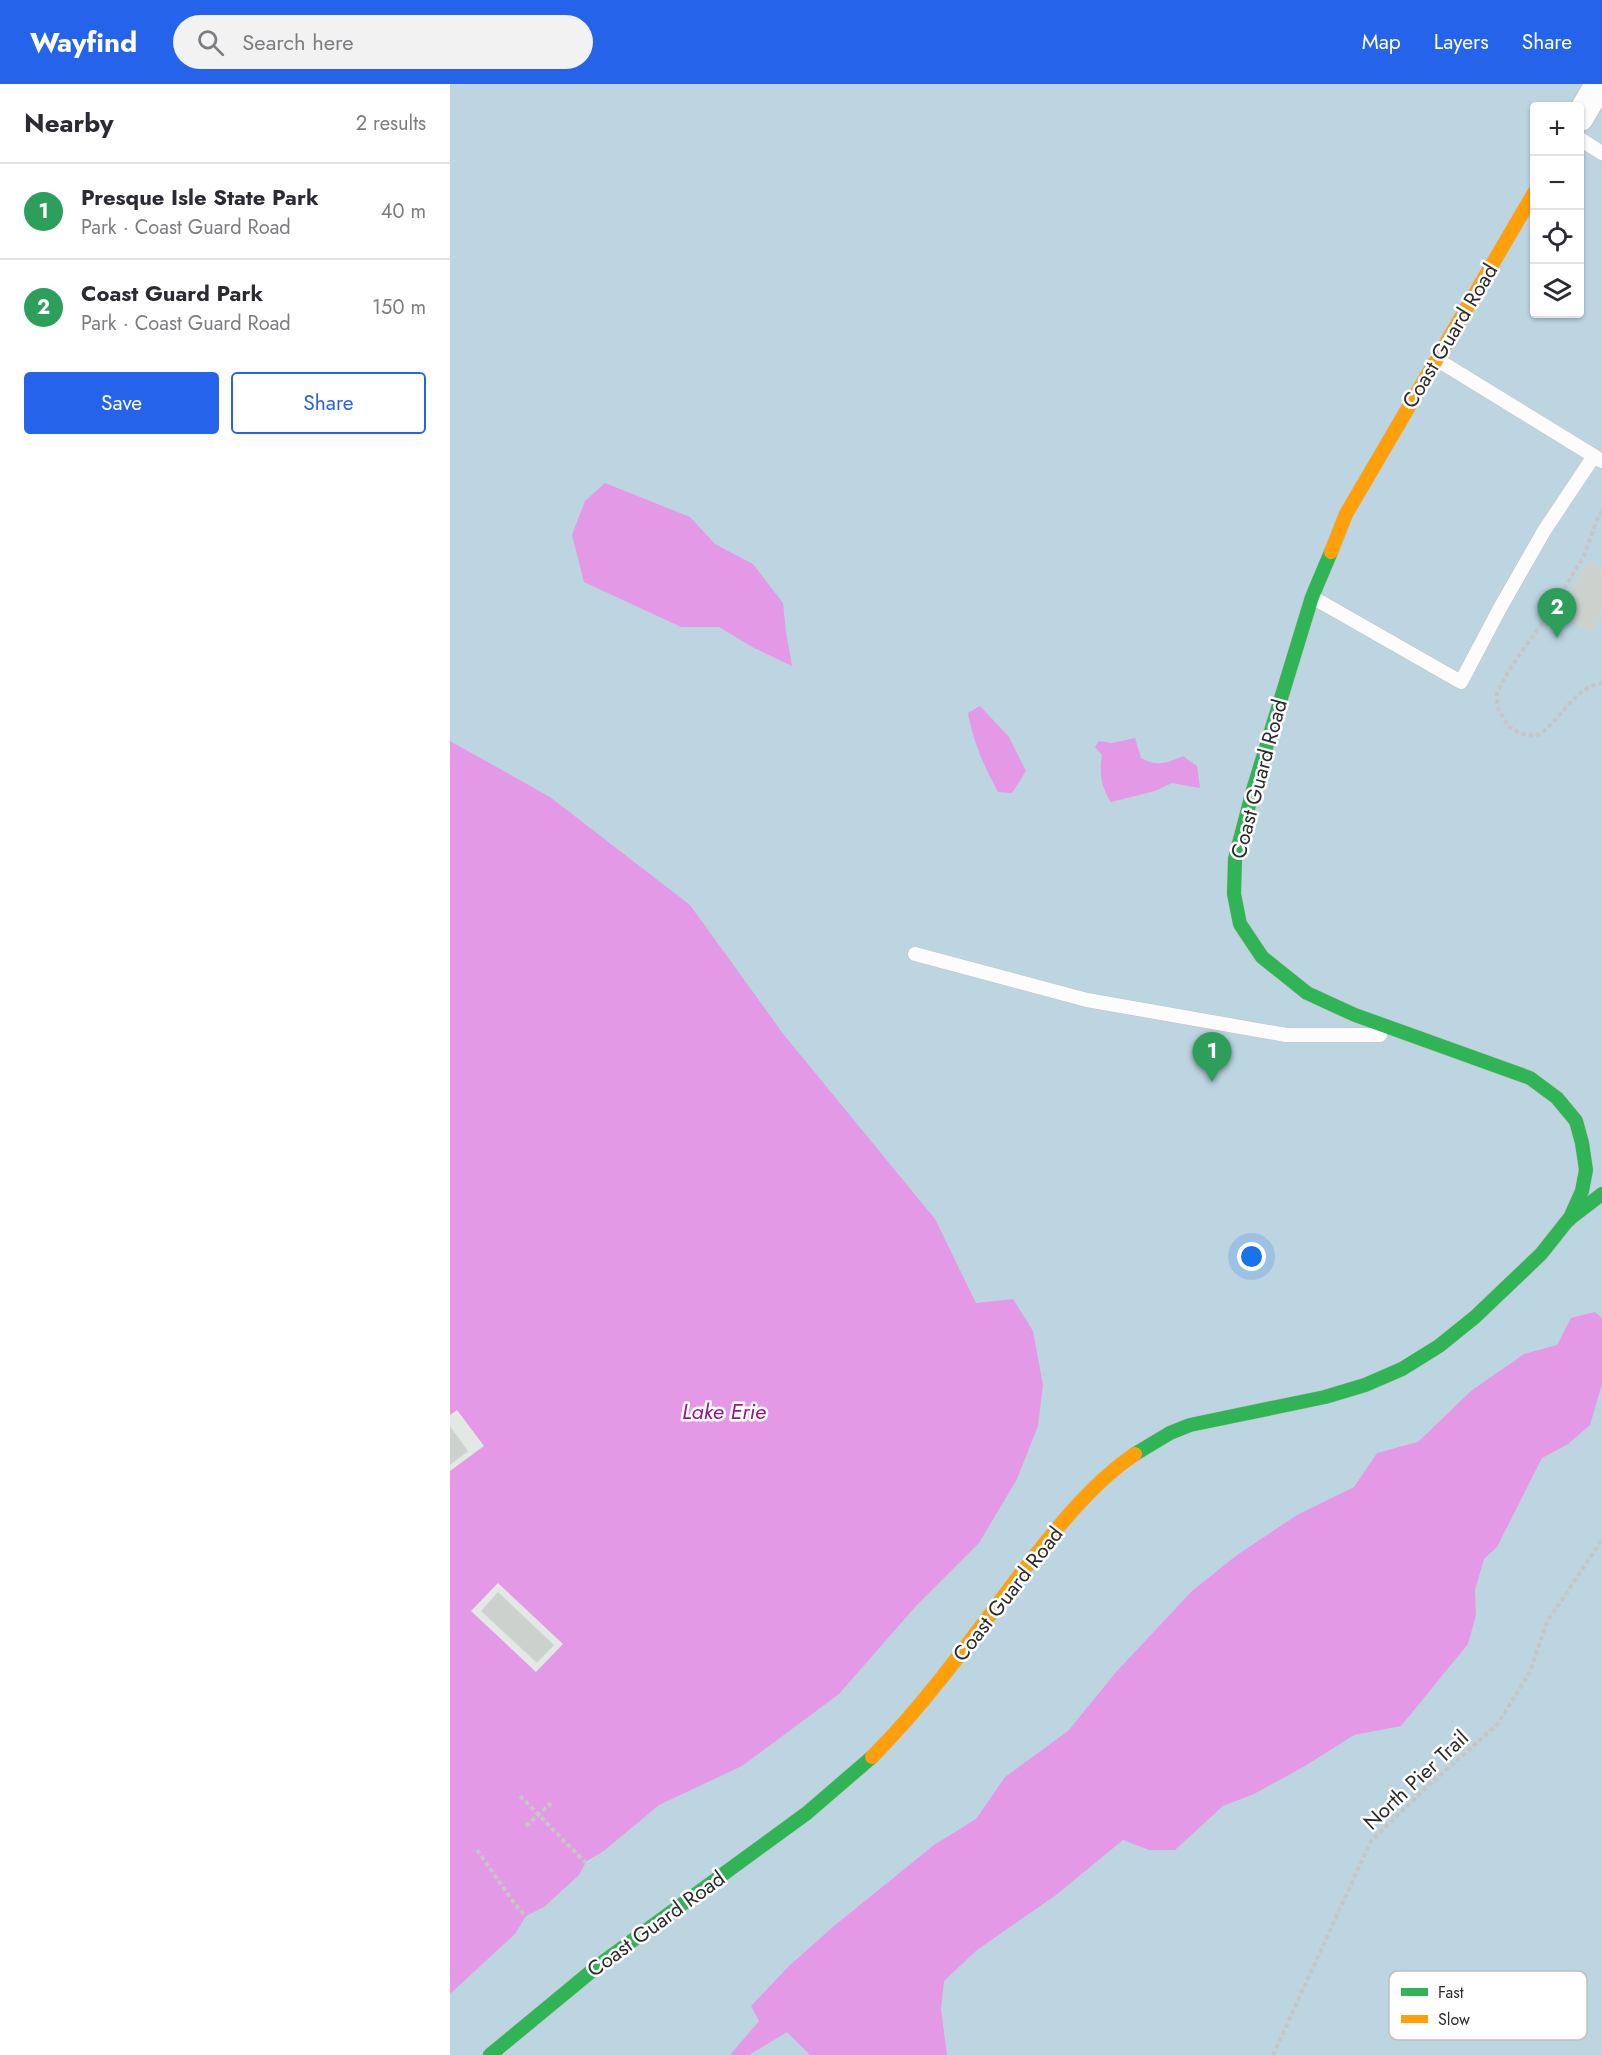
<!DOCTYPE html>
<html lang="en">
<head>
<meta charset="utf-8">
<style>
  :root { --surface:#fff; --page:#f2f2f3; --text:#2b2b33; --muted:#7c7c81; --line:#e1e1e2; --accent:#2563eb }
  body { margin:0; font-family:Jost,sans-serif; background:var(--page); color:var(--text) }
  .controls { position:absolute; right:18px; top:18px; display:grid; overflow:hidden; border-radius:6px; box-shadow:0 2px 4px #0004 }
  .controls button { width:54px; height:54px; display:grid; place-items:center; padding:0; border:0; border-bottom:2px solid var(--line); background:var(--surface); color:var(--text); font:30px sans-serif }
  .you { position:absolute; left:802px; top:1173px; width:21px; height:21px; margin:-15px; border:4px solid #fff; border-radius:50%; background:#1a73e8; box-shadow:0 0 0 9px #1a73e833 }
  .badge { display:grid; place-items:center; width:39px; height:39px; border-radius:50%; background:var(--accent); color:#fff; font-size:20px; font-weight:700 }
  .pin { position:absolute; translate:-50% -50px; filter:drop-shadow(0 2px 3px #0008) }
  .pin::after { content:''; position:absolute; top:32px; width:21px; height:18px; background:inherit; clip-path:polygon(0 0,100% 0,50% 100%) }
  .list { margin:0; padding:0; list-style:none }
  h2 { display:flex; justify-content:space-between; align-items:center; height:78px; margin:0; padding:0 24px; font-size:26px }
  h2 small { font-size:20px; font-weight:400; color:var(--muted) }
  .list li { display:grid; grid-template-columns:39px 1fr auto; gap:18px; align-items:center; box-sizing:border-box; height:96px; padding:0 24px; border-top:2px solid var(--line) }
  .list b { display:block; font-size:22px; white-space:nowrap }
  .list p { margin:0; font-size:20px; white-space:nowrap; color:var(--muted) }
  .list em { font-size:20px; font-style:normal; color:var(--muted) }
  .actions { display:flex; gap:12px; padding:18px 24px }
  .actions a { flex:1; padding:14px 0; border:2px solid var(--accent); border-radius:6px; text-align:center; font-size:21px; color:var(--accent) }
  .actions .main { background:var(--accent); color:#fff }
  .icon { flex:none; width:33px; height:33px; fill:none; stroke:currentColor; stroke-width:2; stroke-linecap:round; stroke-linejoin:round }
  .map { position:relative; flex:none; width:1152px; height:1971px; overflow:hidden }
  header { display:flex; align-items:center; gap:36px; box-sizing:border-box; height:84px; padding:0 30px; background:var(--accent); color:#fff }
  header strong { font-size:28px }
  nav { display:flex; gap:33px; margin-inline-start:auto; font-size:21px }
  .search { width:420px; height:54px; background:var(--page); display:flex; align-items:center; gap:15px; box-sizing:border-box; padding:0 21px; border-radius:33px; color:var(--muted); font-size:22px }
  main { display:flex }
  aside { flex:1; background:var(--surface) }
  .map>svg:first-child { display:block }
  .green { fill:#bdd5e1; fill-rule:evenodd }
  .water { fill:#e499e6 }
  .pier { fill:#e2e8e3 }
  .building { fill:#ccd1cd; stroke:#cdd3cf; stroke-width:1.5 }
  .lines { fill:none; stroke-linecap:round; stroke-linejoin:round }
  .lane-casing { stroke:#c2c2c1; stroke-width:15 }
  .street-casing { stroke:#c2c2c1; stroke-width:30 }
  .fast-casing { stroke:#c2c2c1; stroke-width:15 }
  .slow-casing { stroke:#c2c2c1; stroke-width:15 }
  .path { stroke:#c6c6c6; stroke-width:4; stroke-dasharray:4.5 3; stroke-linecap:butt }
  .lane { stroke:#fbfcfb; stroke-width:14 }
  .street { stroke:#fbfcfb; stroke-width:28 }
  .fast { stroke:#30b455; stroke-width:14 }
  .slow { stroke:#ff9f0a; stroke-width:14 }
  .labels { text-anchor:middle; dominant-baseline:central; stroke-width:5; stroke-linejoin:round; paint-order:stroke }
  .street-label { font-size:21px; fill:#2b2b2b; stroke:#fff }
  .water-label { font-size:22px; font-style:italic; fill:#93168b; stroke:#fff }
  .key { fill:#fff; stroke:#bfbfbf; stroke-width:1.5 }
  .key-label { font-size:16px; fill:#2b2b2b }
</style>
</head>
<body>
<header>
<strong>Wayfind</strong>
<div class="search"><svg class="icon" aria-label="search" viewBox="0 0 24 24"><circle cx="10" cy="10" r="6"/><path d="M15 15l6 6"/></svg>Search here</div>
<nav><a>Map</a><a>Layers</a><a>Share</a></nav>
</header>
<main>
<aside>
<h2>Nearby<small>2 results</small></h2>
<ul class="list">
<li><span class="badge" style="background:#2e9e5b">1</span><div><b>Presque Isle State Park</b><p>Park · Coast Guard Road</p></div><em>40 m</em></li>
<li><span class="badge" style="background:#2e9e5b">2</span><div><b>Coast Guard Park</b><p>Park · Coast Guard Road</p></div><em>150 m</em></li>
</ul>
<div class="actions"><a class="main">Save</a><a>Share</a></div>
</aside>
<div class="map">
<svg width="1152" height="1971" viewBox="0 0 1152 1971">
  <rect width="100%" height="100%" fill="#e2e8e3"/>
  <path class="green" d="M0,0H1152V1971H0V1791L136,1779L155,1765L0,1093ZM1084,22H1130V230H1084Z"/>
  <g class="water">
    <polygon points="155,399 240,433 265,460 303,480 333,519 336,548 342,582 304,564 269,543 231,543 134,498 122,451 135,417"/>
    <path d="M530,622L559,653L576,687L562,709L548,708C534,682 523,658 518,629Z"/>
    <path d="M685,654L691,674C706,683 718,679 733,672L747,682L750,704L722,699L705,707L661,718C651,703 649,689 652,671L645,663L649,657L662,659Z"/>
    <polygon points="0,657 100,713 240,821 334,951 485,1135 526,1219 563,1215 583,1247 593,1301 588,1342 567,1395 529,1459 466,1522 389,1610 292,1682 209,1721 155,1766 136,1778 129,1791 94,1823 76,1832 65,1850 0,1910"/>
    <polygon points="1145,1228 1152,1234 1152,1300 1140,1341 1118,1360 1092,1374 1047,1463 1034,1475 1025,1506 1026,1531 1018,1560 951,1642 904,1651 855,1682 804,1710 773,1722 725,1766 699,1766 673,1756 606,1811 527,1866 494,1897 491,1925 497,1971 360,1971 337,1948 299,1971 280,1971 309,1937 301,1922 339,1882 384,1842 484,1761 526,1735 555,1693 618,1647 667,1587 742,1507 787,1471 847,1431 904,1403 927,1369 968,1358 1021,1307 1074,1270 1107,1261 1121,1234"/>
  </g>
  <g class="pier">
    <polygon points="7,1326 34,1362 0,1387 0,1331"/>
    <polygon points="48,1499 113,1560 86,1588 21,1527"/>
  </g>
  <g class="building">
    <polygon points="1139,478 1152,486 1152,529 1141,548 1109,528"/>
    <polygon points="0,1343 17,1367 0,1380"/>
    <polygon points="48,1509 103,1561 87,1578 32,1527"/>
  </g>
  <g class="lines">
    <defs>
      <g id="lane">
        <polyline points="1130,55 1152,69"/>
        <polyline points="986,275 1152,377"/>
        <polyline points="862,513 1011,598 1050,524 1094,447 1144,372"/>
        <polyline points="465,870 637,916 836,951 930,951"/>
      </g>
      <polyline id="street" points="1130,33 1149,0"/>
      <g id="fast">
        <polyline points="881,468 862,513 803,706 785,775 784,810 790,840 812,873 857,909 905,931 1080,994 1107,1014 1126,1037 1132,1059 1136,1086 1132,1107 1119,1136"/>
        <polyline points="685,1370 720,1349 740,1341 875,1313 915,1301 952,1285 989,1262 1025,1233 1091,1170 1118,1136 1152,1110"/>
        <polyline points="40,1971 149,1881 357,1729 422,1673"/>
      </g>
      <g id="slow">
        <polyline points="881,468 896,430 1084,109"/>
        <path d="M422,1673C477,1618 522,1554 569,1492C603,1449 639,1401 685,1370"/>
      </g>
    </defs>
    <use href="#lane" class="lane-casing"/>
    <use href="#street" class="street-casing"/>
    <use href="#fast" class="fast-casing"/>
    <use href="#slow" class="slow-casing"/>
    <g class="path">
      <path d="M1152,427L1146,438L1134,472L1099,529L1061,583L1047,608V622L1058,642L1071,650L1086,652C1111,638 1122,604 1152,599"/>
      <polyline points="70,1712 136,1779"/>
      <polyline points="76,1742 101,1719"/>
      <polyline points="27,1766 67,1823 76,1832"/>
      <polyline points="823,1971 921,1757 980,1700 1047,1641 1080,1588 1097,1538 1152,1456"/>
    </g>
    <use href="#lane" class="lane"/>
    <use href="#street" class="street"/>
    <use href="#fast" class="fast"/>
    <use href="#slow" class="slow"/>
  </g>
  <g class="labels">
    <g class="street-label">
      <text transform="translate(1000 252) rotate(-59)">Coast Guard Road</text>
      <text transform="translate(809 695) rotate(-75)">Coast Guard Road</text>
      <text transform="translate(558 1510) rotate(-52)">Coast Guard Road</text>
      <text transform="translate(966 1696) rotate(-43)">North Pier Trail</text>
      <text transform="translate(206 1840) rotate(-36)">Coast Guard Road</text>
    </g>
    <g class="water-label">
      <text x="274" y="1327">Lake Erie</text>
    </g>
  </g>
  <rect x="939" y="1887" width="198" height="69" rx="9" class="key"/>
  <rect x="951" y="1904" width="27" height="8" fill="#30b455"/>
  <rect x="951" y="1931" width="27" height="8" fill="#ff9f0a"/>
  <g class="key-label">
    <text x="988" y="1914">Fast</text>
    <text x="988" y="1941">Slow</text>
  </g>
</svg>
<div class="controls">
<button>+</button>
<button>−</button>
<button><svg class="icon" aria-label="locate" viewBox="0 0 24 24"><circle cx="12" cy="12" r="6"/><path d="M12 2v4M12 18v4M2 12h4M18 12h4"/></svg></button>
<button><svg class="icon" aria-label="layers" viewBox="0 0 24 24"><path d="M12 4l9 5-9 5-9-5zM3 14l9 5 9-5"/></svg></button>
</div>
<div class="you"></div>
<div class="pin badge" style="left:762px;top:998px;background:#2e9e5b">1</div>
<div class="pin badge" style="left:1107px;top:554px;background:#2e9e5b">2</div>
</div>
</main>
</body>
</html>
